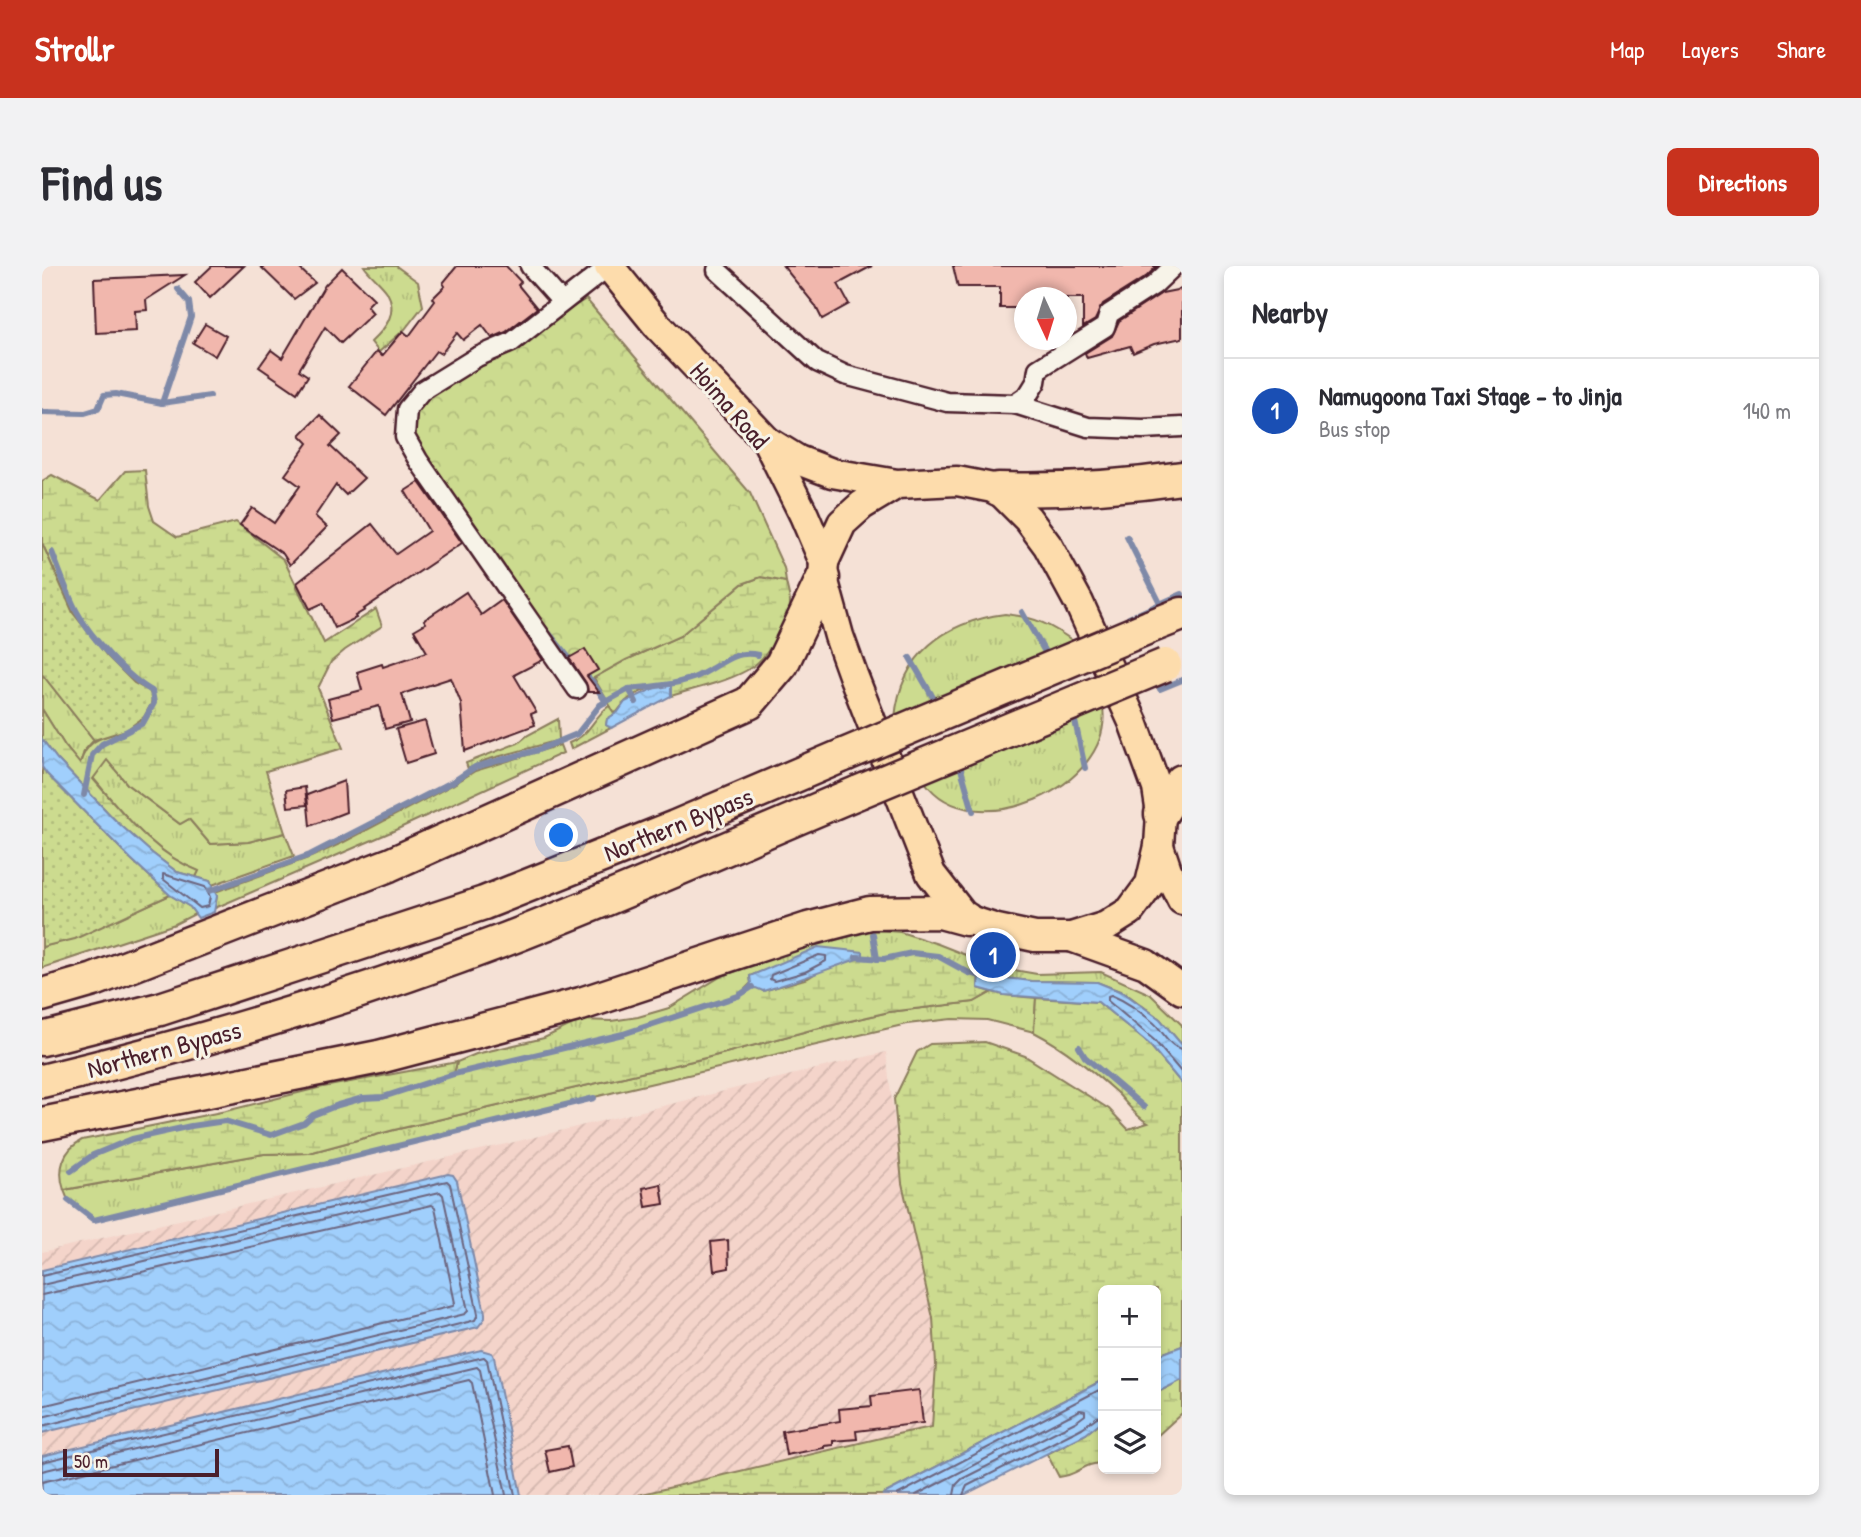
<!DOCTYPE html>
<html lang="en">
<head>
<meta charset="utf-8">
<style>
  :root { --surface:#fff; --page:#f2f2f3; --text:#2b2b33; --muted:#7c7c81; --line:#e1e1e2; --accent:#c8321e }
  body { margin:0; font-family:"Patrick Hand",sans-serif; background:var(--page); color:var(--text) }
  .controls { position:absolute; right:21px; bottom:21px; display:grid; overflow:hidden; border-radius:10px; box-shadow:0 4px 10px #0003 }
  .controls button { width:63px; height:63px; display:grid; place-items:center; padding:0; border:0; border-bottom:2px solid var(--line); background:var(--surface); color:var(--text); font:35px sans-serif }
  .compass { position:absolute; left:972px; top:21px; width:63px; height:63px; border-radius:50%; background:var(--surface); box-shadow:0 4px 10px #0003; rotate:176deg }
  .scale { position:absolute; left:21px; bottom:18px; width:156px; box-sizing:border-box; padding-left:7px; border:4px solid #4a1f2b; border-top:0; font-size:19px; line-height:24px; white-space:nowrap; color:#4a1f2b; -webkit-text-stroke:5px #f7f3e8; paint-order:stroke }
  .you { position:absolute; left:520px; top:570px; width:24px; height:24px; margin:-18px; border:5px solid #fff; border-radius:50%; background:#1a73e8; box-shadow:0 0 0 10px #1a73e833 }
  .badge { display:grid; place-items:center; width:46px; height:46px; border-radius:50%; background:var(--accent); color:#fff; font-size:23px; font-weight:700 }
  .pin { position:absolute; translate:-50% -50%; border:4px solid #fff; box-shadow:0 2px 7px #0006 }
  .list { margin:0; padding:0; list-style:none }
  h2 { display:flex; justify-content:space-between; align-items:center; height:91px; margin:0; padding:0 28px; font-size:30px }
  h2 small { font-size:23px; font-weight:400; color:var(--muted) }
  .list li { display:grid; grid-template-columns:46px 1fr auto; gap:21px; align-items:center; box-sizing:border-box; height:105px; padding:0 28px; border-top:2px solid var(--line) }
  .list b { display:block; font-size:26px; white-space:nowrap }
  .list p { margin:0; font-size:23px; white-space:nowrap; color:var(--muted) }
  .list em { font-size:23px; font-style:normal; color:var(--muted) }
  .icon { flex:none; width:38px; height:38px; fill:none; stroke:currentColor; stroke-width:2; stroke-linecap:round; stroke-linejoin:round }
  .map { position:relative; flex:none; width:1140px; height:1229px; overflow:hidden; border-radius:10px }
  header { display:flex; align-items:center; gap:42px; box-sizing:border-box; height:98px; padding:0 35px; background:var(--accent); color:#fff }
  header strong { font-size:33px }
  nav { display:flex; gap:38px; margin-inline-start:auto; font-size:24px }
  .intro { display:flex; align-items:center; justify-content:space-between; box-sizing:border-box; height:168px; padding:0 42px }
  h1 { margin:0; font-size:49px }
  .button { padding:18px 32px; border-radius:10px; background:var(--accent); color:#fff; font-size:24px; font-weight:700 }
  main { display:flex; gap:42px; padding:0 42px }
  aside { flex:1; background:var(--surface); border-radius:10px; box-shadow:0 4px 10px #0003 }
  .map>svg:first-child { display:block }
  .industrial { fill:url(#industrial-furrows) }
  .grass { fill:url(#grass-tufts); stroke:#8b7d5d; stroke-width:2 }
  .wetland { fill:url(#wetland-marsh); stroke:#8b7d5d; stroke-width:2 }
  .park { fill:url(#park-crowns); stroke:#8b7d5d; stroke-width:2 }
  .garden { fill:url(#garden-dots); stroke:#8b7d5d; stroke-width:2 }
  .water { fill:url(#water-waves); stroke:#7e89a8; stroke-width:2 }
  .lines { fill:none; stroke-linecap:round; stroke-linejoin:round }
  .shore { stroke:#6c657f; stroke-width:2 }
  .stream { stroke:#7e89a8; stroke-width:6 }
  .building { fill:#f1b7ad; stroke:#4a1f2b; stroke-width:2 }
  .street-casing { stroke:#4a1f2b; stroke-width:23 }
  .primary-casing { stroke:#4a1f2b; stroke-width:33 }
  .highway-casing { stroke:#4a1f2b; stroke-width:37 }
  .street { stroke:#f7f3e8; stroke-width:18 }
  .primary { stroke:#fddcac; stroke-width:28 }
  .highway { stroke:#fddcac; stroke-width:32 }
  .highway-bridge-casing { stroke:#4a1f2b; stroke-width:37; stroke-linecap:butt }
  .highway-bridge { stroke:#fddcac; stroke-width:32 }
  .labels { text-anchor:middle; dominant-baseline:central; stroke-width:6; stroke-linejoin:round; paint-order:stroke }
  .street-label { font-size:26px; fill:#4a1f2b; stroke:#f7f3e8 }
</style>
</head>
<body>
<header>
<strong>Strollr</strong>
<nav><a>Map</a><a>Layers</a><a>Share</a></nav>
</header>
<div class="intro"><h1>Find us</h1><a class="button">Directions</a></div>
<main>
<div class="map">
<svg width="1140" height="1229" viewBox="0 0 1140 1229">
  <defs>
    <pattern id="industrial-furrows" width="10" height="10" patternUnits="userSpaceOnUse" patternTransform="scale(1.75)"><rect width="10" height="10" fill="#f4d4ca"/><path d="M-1 1l2-2M0 10L10 0M9 11l2-2" fill="none" stroke="#d3b6ae"/></pattern>
    <pattern id="grass-tufts" width="24" height="20" patternUnits="userSpaceOnUse" patternTransform="scale(1.75)"><rect width="24" height="20" fill="#ccdb8f"/><path d="M3 7l-1-3M5 7V3M7 7l1-3M15 17l-1-3M17 17v-4M19 17l1-3" fill="none" stroke="#b1bc7c"/></pattern>
    <pattern id="wetland-marsh" width="20" height="14" patternUnits="userSpaceOnUse" patternTransform="scale(1.75)"><rect width="20" height="14" fill="#ccdb8f"/><path d="M1 5h8M5 5V1M11 12h8M15 12V8" fill="none" stroke="#b1bc7c"/></pattern>
    <pattern id="park-crowns" width="20" height="18" patternUnits="userSpaceOnUse" patternTransform="scale(1.75)"><rect width="20" height="18" fill="#ccdb8f"/><path d="M2 6a3 3 0 1 1 6 0M12 15a3 3 0 1 1 6 0" fill="none" stroke="#b1bc7c"/></pattern>
    <pattern id="garden-dots" width="8" height="8" patternUnits="userSpaceOnUse" patternTransform="scale(1.75)"><rect width="8" height="8" fill="#ccdb8f"/><path d="M2 2h.1M6 6h.1" fill="none" stroke="#b1bc7c" stroke-width="1.8" stroke-linecap="round"/></pattern>
    <pattern id="water-waves" width="16" height="10" patternUnits="userSpaceOnUse" patternTransform="scale(1.75)"><rect width="16" height="10" fill="#a0cffc"/><path d="M0 5q4-4 8 0t8 0" fill="none" stroke="#8bb1d8"/></pattern>
  </defs>
  <rect width="100%" height="100%" fill="#f5e1d6"/>
  <filter id="ink" filterUnits="userSpaceOnUse"><feTurbulence type="fractalNoise" baseFrequency=".0143" numOctaves="2"/><feDisplacementMap in="SourceGraphic" scale="14" xChannelSelector="R" yChannelSelector="G"/><feConvolveMatrix kernelMatrix="1 2 1 2 8 2 1 2 1" color-interpolation-filters="sRGB"/></filter>
  <g filter="url(#ink)">
    <polygon class="industrial" points="844,786 860,917 891,1052 894,1098 890,1162 860,1167 596,1229 0,1229 0,986 464,878"/>
    <g class="grass">
      <path d="M322,0H354L376,16L381,40L363,63L337,86L329,76C343,63 357,47 345,26C339,17 328,9 322,0Z"/>
      <path d="M963,348C994,351 1009,359 1034,377L853,452C859,388 902,356 963,348Z"/>
      <polygon points="0,408 52,474 42,485 38,499 23,480 0,443"/>
      <path d="M567,440L573,448L565,453L564,459L569,462L529,483L527,477C550,468 550,452 567,440Z"/>
      <path d="M1061,442C1072,522 929,582 883,516Z"/>
      <polygon points="516,453 517,474 444,494 426,503 424,497 476,477 486,469"/>
      <polygon points="518,479 521,487 349,566 173,642 175,630 173,626 269,591 302,576 414,517 433,505"/>
      <path d="M65,493L86,519L138,558L147,553L168,578L206,576L243,567L252,590L170,619L168,615L154,611L156,605C112,588 82,548 51,512Z"/>
      <polygon points="128,629 148,641 153,648 133,658 0,702 0,681 33,672"/>
      <polygon points="835,664 858,666 896,678 954,701 995,708 1059,706 1108,728 1140,759 1140,779 1118,753 1083,727 1055,716 989,715 937,709 917,701 863,688 842,693 821,691 821,687 718,706 708,710 709,717 696,730 638,751 581,768 412,808 415,796 434,788 502,772 539,754 569,755 596,751 627,742 678,711 800,666"/>
      <polygon points="950,726 962,729 994,732 992,766 945,754 910,753 865,758 577,825 52,954 26,934 22,924 222,888 267,887 352,864 672,790 769,764 847,746 932,736"/>
    </g>
    <g class="wetland">
      <path d="M103,204L107,240L112,255L135,271L194,256L242,294L282,377L334,343L340,360L303,384L289,396L276,422L301,482L224,505L243,567L206,576L168,578L147,553L138,558L86,519L65,494L51,513C82,548 112,588 157,605L154,611L135,606L110,587L74,555L15,493L0,473V443L23,480L38,498C45,472 61,471 84,464L107,425L92,417L65,390L31,347L0,277V215L10,209L58,234L83,205Z"/>
      <path d="M719,311L744,316C745,322 748,330 748,337C748,356 726,390 710,401C690,415 653,422 629,430L628,420C615,418 595,426 584,435C580,439 577,444 573,448L552,412L584,394L638,370L700,318Z"/>
      <path d="M870,687L896,690L927,707L937,709L936,722L950,726L932,736L847,746L769,764L672,790L352,864L267,887L222,888L22,924C15,903 21,884 40,874L184,845L276,822L415,796L412,808L581,768L695,730L704,724L714,721L721,725L766,712L777,705L803,696L821,691L842,693Z"/>
      <path d="M994,732L1056,736L1107,778L1140,818V1080L1114,1090V1024H1061V1114L840,1229H596L860,1167L890,1161L894,1098L891,1052L860,917L852,833L875,786L888,778L943,776L983,790L1067,843L1086,863L1106,857C1094,851 1085,837 1075,827C1049,804 1023,782 992,766Z"/>
      <polygon points="1140,1114 1140,1147 1114,1171 1114,1127"/>
      <path d="M1061,1154V1197C1040,1197 1038,1209 1017,1211L1005,1188L1044,1168Z"/>
    </g>
    <polygon class="park" points="544,33 708,227 742,302 744,316 719,311 700,318 638,370 584,394 539,419 371,175 374,138"/>
    <g class="garden">
      <polygon points="0,277 31,347 65,390 92,417 107,425 110,431 109,438 102,451 84,464 52,474 0,408"/>
      <polygon points="0,501 5,508 89,593 128,629 33,673 0,681"/>
    </g>
    <g class="water">
      <polygon points="619,419 629,420 629,430 569,462 564,459 565,453 576,446 583,436"/>
      <polygon points="0,473 15,493 74,555 110,587 135,606 168,615 175,630 172,646 156,652 148,641 128,629 89,593 5,508 0,501"/>
      <path d="M776,681L821,686V691C788,702 756,715 721,725L714,722L704,724L709,717L708,710Z"/>
      <polygon points="937,709 989,715 1055,716 1082,727 1118,753 1140,779 1140,818 1107,778 1056,736 962,729 936,722"/>
      <polygon points="406,908 411,909 415,915 443,1047 443,1052 436,1061 0,1167 0,1004"/>
      <polygon points="1140,1080 1140,1114 1114,1127 1114,1090"/>
      <polygon points="439,1084 450,1087 452,1091 479,1229 0,1229 0,1190"/>
      <polygon points="1061,1114 1061,1154 1044,1168 922,1229 840,1229"/>
    </g>
    <g class="lines">
      <g class="shore">
        <polygon points="121,608 163,621 168,631 166,640 158,642 121,613"/>
        <polygon points="777,689 784,690 784,695 763,706 732,715 728,713 729,709"/>
        <path d="M1140,783C1127,781 1121,765 1112,757C1099,746 1084,735 1069,729L1066,730V735L1112,774L1140,807"/>
        <polyline points="0,1010 405,915 408,918 436,1048 433,1054 426,1056 0,1160"/>
        <polyline points="0,1019 398,926 401,929 426,1045 423,1048 0,1151"/>
        <polyline points="0,1029 390,939 393,941 413,1037 411,1040 0,1140"/>
        <polyline points="0,1196 442,1091 445,1094 473,1229"/>
        <polyline points="0,1205 435,1101 438,1104 464,1229"/>
        <polyline points="0,1216 427,1114 430,1117 453,1229"/>
        <polyline points="855,1229 1061,1122"/>
        <polyline points="874,1229 1038,1144 1043,1145 1043,1149 1035,1155 920,1213 914,1219 912,1229"/>
        <polyline points="921,1229 925,1220 1040,1162 1055,1151 1061,1150"/>
      </g>
      <g class="stream">
        <polyline points="120,137 149,51 147,36 136,23"/>
        <polyline points="0,146 43,147 56,143 62,129 74,128 120,137 168,130"/>
        <polyline points="1085,271 1118,337"/>
        <path d="M10,286C18,306 25,327 35,346C49,372 85,411 110,425L112,437L101,457L60,478L50,489L42,529"/>
        <polyline points="980,346 1003,386"/>
        <polyline points="1087,352 1140,328"/>
        <polyline points="501,360 532,398"/>
        <polyline points="868,392 892,433"/>
        <polyline points="542,408 550,415 564,436"/>
        <path d="M587,423C608,421 631,419 651,412C674,404 690,382 716,389"/>
        <polyline points="1118,423 1140,414"/>
        <polyline points="1033,455 1043,502"/>
        <polyline points="919,503 931,545"/>
        <polyline points="167,625 268,589 412,515 433,501 496,484 535,468 558,439 587,423 594,436"/>
        <polyline points="831,668 835,693"/>
        <polyline points="814,691 842,693 870,687 896,690 927,707 944,711"/>
        <polyline points="1037,781 1043,791 1102,841"/>
        <polyline points="29,905 51,889 90,873 149,860 183,855 229,869 262,857 271,849 296,839 321,832 341,831 412,808 581,768 696,730 710,721"/>
        <polyline points="26,934 52,954 552,832"/>
      </g>
    </g>
    <g class="building">
      <polygon points="170,0 202,0 168,32 153,16"/>
      <polygon points="218,0 255,0 273,17 252,33"/>
      <polygon points="415,0 464,0 479,16 476,19 495,42 464,66 450,72 440,59 421,74 415,67 399,88 394,85 344,149 307,120 335,85 340,90 361,65 367,70 393,35 391,32 403,20 401,17"/>
      <polygon points="741,0 830,0 796,18 807,38 780,53 773,39"/>
      <polygon points="911,0 1115,0 1105,10 1061,38 1053,54 1041,61 1041,32 983,32 983,42 958,42 958,21 916,21"/>
      <polygon points="300,2 332,33 325,40 331,47 299,77 283,61 257,104 266,110 255,127 217,101 229,84 240,92 283,19"/>
      <polygon points="143,9 104,34 105,44 93,45 94,65 54,67 52,13"/>
      <polygon points="1140,23 1140,72 1112,78 1091,87 1088,80 1045,92 1043,87 1070,70 1077,55 1120,27"/>
      <polygon points="163,58 184,70 173,90 151,77"/>
      <polygon points="278,149 299,169 288,180 322,212 304,229 294,219 273,250 285,261 248,299 241,288 198,259 210,242 232,257 258,220 243,209 266,177 258,169"/>
      <polygon points="377,216 420,277 322,343 323,344 313,350 314,352 293,362 281,337 268,343 255,317 330,258 354,288 387,265 363,225"/>
      <polygon points="424,326 439,349 460,334 501,394 472,409 494,446 489,448 493,459 423,485 419,437 409,412 360,428 368,456 343,463 337,440 291,452 286,433 320,424 315,406 340,398 341,401 385,386 372,364 384,357 382,354"/>
      <polygon points="543,383 556,404 545,410 557,426 546,426 544,417 527,392"/>
      <polygon points="383,455 392,488 364,497 354,463"/>
      <polygon points="302,515 304,546 268,560 265,529"/>
      <polygon points="263,521 265,539 246,541 244,524"/>
      <polygon points="619,918 622,938 604,941 601,922"/>
      <polygon points="686,974 687,1002 672,1005 669,976"/>
      <polygon points="877,1124 881,1157 814,1165 815,1173 791,1175 791,1179 782,1180 782,1182 744,1189 740,1165 798,1155 797,1143 830,1140 829,1130"/>
      <polygon points="526,1180 530,1201 508,1206 503,1184"/>
    </g>
    <g class="lines">
      <defs>
        <g id="street">
          <polyline points="488,0 520,36"/>
          <polyline points="675,4 775,96 803,109 905,136 973,138 986,129 994,116 996,103 1063,61 1067,48 1112,19 1132,0"/>
          <polyline points="973,138 1046,161 1101,163 1140,161"/>
          <polyline points="535,423 376,194 363,171 365,143 380,125 435,91 470,76 567,0"/>
        </g>
        <g id="primary">
          <polyline points="567,0 615,59 725,175 762,249 782,296"/>
          <polyline points="725,175 756,194 790,207 855,218 915,215 956,223 986,253 1006,280 1037,337 1091,456 1115,522 1119,548 1117,580 1108,618 1088,645 1064,660 1029,671 993,671 955,663 924,653 889,608 811,409 797,370 781,312 782,296 800,257 820,239 855,218"/>
          <polyline points="1117,580 1125,604 1140,634"/>
          <polyline points="1029,671 1104,698 1140,724"/>
        </g>
        <g id="highway">
          <path d="M956,223C1018,225 1079,221 1140,212"/>
          <polyline points="1107,361 1140,348"/>
          <polyline points="1119,548 1140,515"/>
          <polyline points="0,729 52,714 347,599 707,437 740,398 781,312"/>
          <polyline points="0,773 118,743 442,637 633,561 802,489"/>
          <path d="M0,815C158,777 313,731 465,673C584,627 700,575 817,526"/>
          <polyline points="0,858 337,791 539,738 766,663 828,647 898,646 924,653"/>
        </g>
      </defs>
      <use href="#street" class="street-casing"/>
      <use href="#primary" class="primary-casing"/>
      <use href="#highway" class="highway-casing"/>
      <use href="#street" class="street"/>
      <use href="#primary" class="primary"/>
      <use href="#highway" class="highway"/>
      <defs>
        <g id="highway-bridge">
          <polyline points="802,489 1107,361"/>
          <polyline points="817,526 1123,399"/>
        </g>
      </defs>
      <use href="#highway-bridge" class="highway-bridge-casing"/>
      <use href="#highway-bridge" class="highway-bridge"/>
    </g>
  </g>
  <g class="labels">
    <g class="street-label">
      <text transform="translate(688 139) rotate(49)">Hoima Road</text>
      <text transform="translate(636 558) rotate(-22)">Northern Bypass</text>
      <text transform="translate(122 783) rotate(-15)">Northern Bypass</text>
    </g>
  </g>
</svg>
<div class="controls">
<button>+</button>
<button>−</button>
<button><svg class="icon" aria-label="layers" viewBox="0 0 24 24"><path d="M12 4l9 5-9 5-9-5zM3 14l9 5 9-5"/></svg></button>
</div>
<svg class="compass" viewBox="-18 -18 36 36"><path d="M0-13l5 13h-10z" fill="#e53935"/><path d="M0 13l5-13h-10z" fill="#7c7c81"/></svg>
<div class="scale">50 m</div>
<div class="you"></div>
<div class="pin badge" style="left:951px;top:689px;background:#1a4fb4">1</div>
</div>
<aside>
<h2>Nearby<small></small></h2>
<ul class="list">
<li><span class="badge" style="background:#1a4fb4">1</span><div><b>Namugoona Taxi Stage - to Jinja</b><p>Bus stop</p></div><em>140 m</em></li>
</ul>
</aside>
</main>
</body>
</html>
